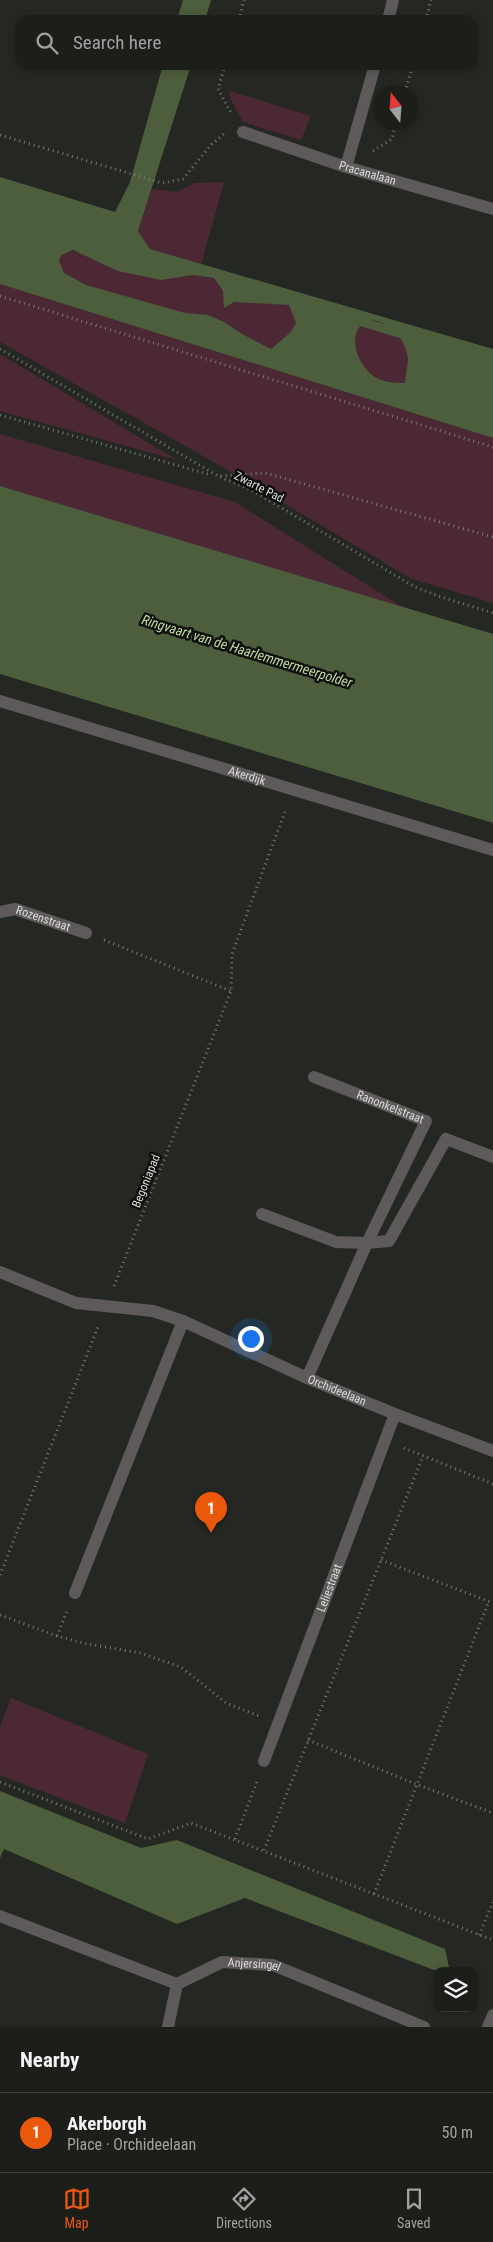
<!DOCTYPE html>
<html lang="en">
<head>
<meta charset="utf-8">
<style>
  :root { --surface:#1c1e1a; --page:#292b27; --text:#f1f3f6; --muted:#a0a2a2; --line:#3a3c39; --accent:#ea580c }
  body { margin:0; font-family:"Roboto Condensed",sans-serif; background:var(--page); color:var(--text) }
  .controls { position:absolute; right:15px; bottom:15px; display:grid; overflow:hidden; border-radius:10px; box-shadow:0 2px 8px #0003 }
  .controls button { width:45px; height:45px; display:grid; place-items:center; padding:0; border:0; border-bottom:1px solid var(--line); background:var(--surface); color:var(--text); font:25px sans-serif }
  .compass { position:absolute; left:373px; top:85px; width:45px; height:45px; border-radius:50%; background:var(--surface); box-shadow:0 2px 8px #0003; rotate:343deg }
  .you { position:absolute; left:250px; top:1338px; width:18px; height:18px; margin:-12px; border:4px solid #fff; border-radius:50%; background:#1a73e8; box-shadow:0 0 0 8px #1a73e833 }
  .badge { display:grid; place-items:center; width:32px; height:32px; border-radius:50%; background:var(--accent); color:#fff; font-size:16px; font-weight:700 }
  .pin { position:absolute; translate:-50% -41px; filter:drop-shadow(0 1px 2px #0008) }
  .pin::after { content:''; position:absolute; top:26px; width:18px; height:15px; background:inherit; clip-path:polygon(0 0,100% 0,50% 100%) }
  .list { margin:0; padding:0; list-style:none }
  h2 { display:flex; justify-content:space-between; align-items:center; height:65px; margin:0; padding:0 20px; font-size:21px }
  h2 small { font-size:16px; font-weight:400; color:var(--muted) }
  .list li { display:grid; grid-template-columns:32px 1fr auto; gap:15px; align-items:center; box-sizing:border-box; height:80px; padding:0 20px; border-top:1px solid var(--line) }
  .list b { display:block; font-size:19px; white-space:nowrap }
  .list p { margin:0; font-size:16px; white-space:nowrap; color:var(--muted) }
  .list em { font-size:16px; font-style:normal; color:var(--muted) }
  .icon { flex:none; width:28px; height:28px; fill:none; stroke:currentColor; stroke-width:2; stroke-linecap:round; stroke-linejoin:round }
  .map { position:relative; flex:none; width:493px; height:2027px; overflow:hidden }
  .search { position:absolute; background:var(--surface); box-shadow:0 2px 8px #0003; left:15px; right:15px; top:15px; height:55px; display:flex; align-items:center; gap:12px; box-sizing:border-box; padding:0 18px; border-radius:15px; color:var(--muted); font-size:19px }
  .sheet { height:145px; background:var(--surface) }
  nav { display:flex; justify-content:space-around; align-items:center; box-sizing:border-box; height:70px; border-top:1px solid var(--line); background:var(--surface); font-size:14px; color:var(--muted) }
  nav a { display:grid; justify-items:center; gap:2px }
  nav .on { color:var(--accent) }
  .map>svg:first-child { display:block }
  .green { fill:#4c2835 }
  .water { fill:#4d5e3c; fill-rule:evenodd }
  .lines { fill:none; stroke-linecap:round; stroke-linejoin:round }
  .stream { stroke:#4d5e3c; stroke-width:9 }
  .path { stroke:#777a75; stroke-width:3; stroke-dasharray:1 4; stroke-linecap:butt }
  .service { stroke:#5e5a5b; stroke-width:12 }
  .minor { stroke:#5e5a5b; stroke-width:12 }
  .tertiary { stroke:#5e5a5b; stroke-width:12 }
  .labels { text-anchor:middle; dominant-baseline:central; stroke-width:5; stroke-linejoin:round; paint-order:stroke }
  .street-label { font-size:12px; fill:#dadcd8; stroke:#0f100e }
  .water-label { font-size:14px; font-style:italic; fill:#bdda9e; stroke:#0f100e }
</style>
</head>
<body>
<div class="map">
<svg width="493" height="2027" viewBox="0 0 493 2027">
  <rect width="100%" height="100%" fill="#252822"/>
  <g class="green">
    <polygon points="230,91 311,116 301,140 243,122 230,98"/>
    <polygon points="224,182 201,265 150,249 138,232 152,189 176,192 195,183"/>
    <path d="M45,245L185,277L194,275L214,278L254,302L289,305L354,338L358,328L369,320C392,321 405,338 408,359C409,367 404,385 403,394L34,276Z"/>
    <polygon points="0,284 493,438 493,603 412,579 219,465 0,342"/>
    <polygon points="0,354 177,460 0,411"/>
    <polygon points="0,434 235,502 404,608 0,486"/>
    <polygon points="11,1698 148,1754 125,1823 0,1775 0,1727"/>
  </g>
  <g class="water">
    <polygon points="183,0 211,0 205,20 177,20"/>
    <path d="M163,65H191L138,231L150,249L493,349V438L0,284V177L115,212L130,182ZM73,250L118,271L161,280L194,275L214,278L223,291L224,308L234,302L289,305L296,323L291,332L271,349L242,334L224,322L208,315L185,313L86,285L64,273L59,261L61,255ZM369,320C391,321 405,338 408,359C408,367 405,375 405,383C392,383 380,382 371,374C355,361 346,329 369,320Z"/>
    <polygon points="0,486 493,634 493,823 0,674"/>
    <polygon points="0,1791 141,1848 177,1840 445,1949 449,1967 434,1970 245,1898 177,1924 4,1849 0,1858"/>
  </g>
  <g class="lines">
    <polyline class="stream" points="353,319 408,336"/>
    <g class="path">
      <polyline points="239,20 244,0"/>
      <polyline points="426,20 431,0"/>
      <polyline points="225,65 218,89 232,115"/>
      <polyline points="405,92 413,65"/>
      <polyline points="0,135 162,183 183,179 211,145 224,134"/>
      <polyline points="373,151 392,139 396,122"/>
      <polyline points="0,296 493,447"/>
      <polyline points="0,349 218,476 265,473 493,537"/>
      <polyline points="0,415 211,475"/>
      <polyline points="220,477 251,490 415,587 438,596 493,613"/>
      <polyline points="104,940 231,991"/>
      <polyline points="114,1286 231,991 232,954 286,809"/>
      <polyline points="404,1448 493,1484"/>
      <polyline points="381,1560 493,1603"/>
      <polyline points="0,1575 98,1327"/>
      <polyline points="0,1615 57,1636 83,1643 140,1653 181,1667 226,1703 259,1716"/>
      <polyline points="57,1636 67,1611"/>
      <polyline points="308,1740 418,1785 493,1813"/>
      <polyline points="0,1782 148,1839 191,1823 493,1940"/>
      <polyline points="235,1839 258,1779"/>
      <polyline points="264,1850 423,1456"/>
      <polyline points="374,1894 489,1601"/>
      <polyline points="479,1935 493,1902"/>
    </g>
    <polyline class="service" points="262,1214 336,1242 367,1243"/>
    <g class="minor">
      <polyline points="388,20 393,0"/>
      <path id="s1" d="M243,132L346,167L493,209"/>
      <polyline points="346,167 375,65"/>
      <path id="s2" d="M0,912L15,909L86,933"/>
      <path id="s3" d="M314,1077L426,1121L367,1243"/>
      <path id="s4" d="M0,1272L76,1303L153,1311L183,1321L307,1378L395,1414L493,1451"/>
      <polyline points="307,1378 367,1243 389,1241 446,1139 493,1157"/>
      <polyline points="75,1593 183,1321"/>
      <path id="s5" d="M264,1761L395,1414"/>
      <path id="s6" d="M0,1916L177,1984L222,1962L273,1965L424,2027"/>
      <polyline points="168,2027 177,1984"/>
      <polyline points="488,2027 493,2015"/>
    </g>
    <path class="tertiary" id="s7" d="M0,701L493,850"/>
  </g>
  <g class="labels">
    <g class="street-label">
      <text stroke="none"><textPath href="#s1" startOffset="131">Pracanalaan</textPath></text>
      <text transform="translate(259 487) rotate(27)">Zwarte Pad</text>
      <text stroke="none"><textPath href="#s7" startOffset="258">Akerdijk</textPath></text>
      <text stroke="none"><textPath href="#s2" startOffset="45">Rozenstraat</textPath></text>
      <text stroke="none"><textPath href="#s3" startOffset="82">Ranonkelstraat</textPath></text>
      <text transform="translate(146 1181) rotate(-68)">Begoniapad</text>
      <text stroke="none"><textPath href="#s4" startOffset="360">Orchideelaan</textPath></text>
      <text stroke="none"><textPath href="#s5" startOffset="185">Leliestraat</textPath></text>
      <text stroke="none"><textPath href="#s6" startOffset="272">Anjersingel</textPath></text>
    </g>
    <g class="water-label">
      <text transform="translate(247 651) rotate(17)">Ringvaart van de Haarlemmermeerpolder</text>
    </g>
  </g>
</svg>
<div class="controls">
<button><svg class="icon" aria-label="layers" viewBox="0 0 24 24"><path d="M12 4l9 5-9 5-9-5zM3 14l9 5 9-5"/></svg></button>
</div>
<svg class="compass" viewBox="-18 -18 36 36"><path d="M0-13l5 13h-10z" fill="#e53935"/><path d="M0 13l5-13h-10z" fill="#a0a2a2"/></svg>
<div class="you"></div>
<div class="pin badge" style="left:211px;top:1533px">1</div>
<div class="search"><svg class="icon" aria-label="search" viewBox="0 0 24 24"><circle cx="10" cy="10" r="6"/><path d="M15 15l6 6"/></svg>Search here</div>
</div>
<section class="sheet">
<h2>Nearby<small></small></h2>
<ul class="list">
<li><span class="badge">1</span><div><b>Akerborgh</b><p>Place · Orchideelaan</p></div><em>50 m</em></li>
</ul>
</section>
<nav>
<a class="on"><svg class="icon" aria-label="map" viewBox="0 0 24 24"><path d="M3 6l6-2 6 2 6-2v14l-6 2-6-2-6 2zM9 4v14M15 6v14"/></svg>Map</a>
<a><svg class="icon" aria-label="directions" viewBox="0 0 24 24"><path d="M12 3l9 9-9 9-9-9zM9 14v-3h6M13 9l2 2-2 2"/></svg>Directions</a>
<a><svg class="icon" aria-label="saved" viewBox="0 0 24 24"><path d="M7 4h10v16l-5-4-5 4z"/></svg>Saved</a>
</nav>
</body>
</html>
